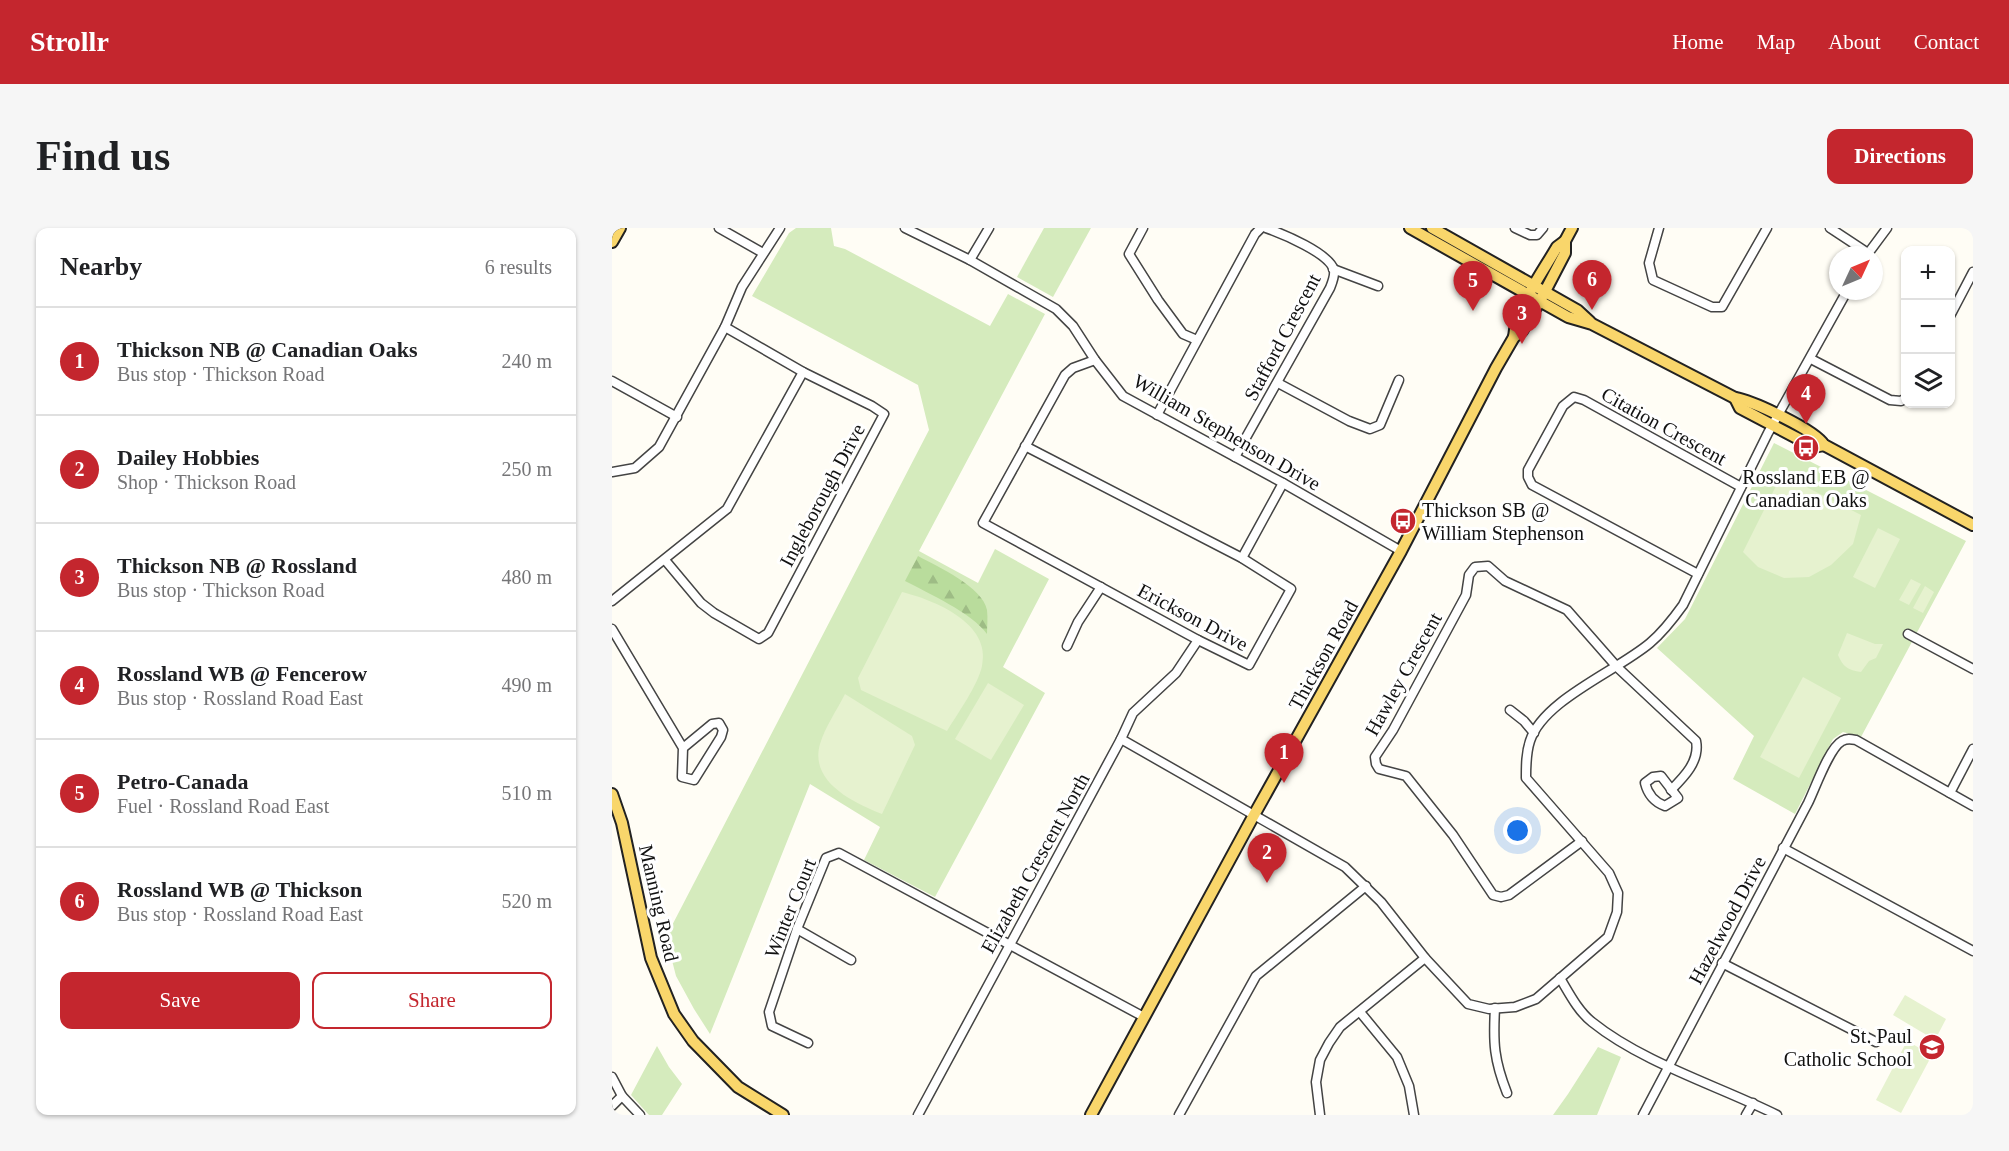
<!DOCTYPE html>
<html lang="en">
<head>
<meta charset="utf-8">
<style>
  :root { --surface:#fff; --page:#f6f6f6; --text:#202124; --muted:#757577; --line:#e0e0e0; --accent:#c4262e }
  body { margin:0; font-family:"Times New Roman",serif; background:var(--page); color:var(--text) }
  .controls { position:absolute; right:18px; top:18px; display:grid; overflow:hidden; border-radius:12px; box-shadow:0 2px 4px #0004 }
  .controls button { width:54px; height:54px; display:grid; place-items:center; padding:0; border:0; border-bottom:2px solid var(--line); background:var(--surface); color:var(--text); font:30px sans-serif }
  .compass { position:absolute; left:1217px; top:18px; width:54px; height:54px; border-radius:50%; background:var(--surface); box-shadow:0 2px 4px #0004; rotate:46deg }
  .you { position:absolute; left:906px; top:603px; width:21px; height:21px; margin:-15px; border:4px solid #fff; border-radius:50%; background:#1a73e8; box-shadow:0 0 0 9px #1a73e833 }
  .badge { display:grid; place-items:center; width:39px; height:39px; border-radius:50%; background:var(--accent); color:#fff; font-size:20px; font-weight:700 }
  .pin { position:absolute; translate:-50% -50px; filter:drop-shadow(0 2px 3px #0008) }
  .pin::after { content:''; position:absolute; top:32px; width:21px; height:18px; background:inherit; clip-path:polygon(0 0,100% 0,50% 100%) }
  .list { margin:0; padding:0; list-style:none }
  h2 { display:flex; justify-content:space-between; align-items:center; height:78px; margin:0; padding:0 24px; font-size:26px }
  h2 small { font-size:20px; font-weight:400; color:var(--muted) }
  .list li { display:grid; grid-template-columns:39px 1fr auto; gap:18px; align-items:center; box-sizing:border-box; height:108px; padding:0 24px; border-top:2px solid var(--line) }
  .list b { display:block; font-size:22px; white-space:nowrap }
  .list p { margin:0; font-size:20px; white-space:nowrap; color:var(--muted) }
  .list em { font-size:20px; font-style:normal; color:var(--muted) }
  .actions { display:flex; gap:12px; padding:18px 24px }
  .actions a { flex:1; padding:14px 0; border:2px solid var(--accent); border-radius:12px; text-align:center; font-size:21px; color:var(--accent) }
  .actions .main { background:var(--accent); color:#fff }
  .icon { flex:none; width:33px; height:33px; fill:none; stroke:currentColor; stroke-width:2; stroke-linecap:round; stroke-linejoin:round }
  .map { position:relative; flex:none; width:1361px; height:887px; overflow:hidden; border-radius:12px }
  header { display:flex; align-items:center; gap:36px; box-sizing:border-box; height:84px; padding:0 30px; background:var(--accent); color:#fff }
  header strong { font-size:28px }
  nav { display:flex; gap:33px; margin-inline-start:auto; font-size:21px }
  .intro { display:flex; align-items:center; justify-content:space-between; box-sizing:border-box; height:144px; padding:0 36px }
  h1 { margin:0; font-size:42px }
  .button { padding:15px 27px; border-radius:12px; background:var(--accent); color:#fff; font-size:21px; font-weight:700 }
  main { display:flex; gap:36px; padding:0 36px }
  aside { flex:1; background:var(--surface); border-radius:12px; box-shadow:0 2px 4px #0004 }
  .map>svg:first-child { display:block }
  .green { fill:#d5ebbd }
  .forest { fill:url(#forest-firs) }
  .pitch { fill:#e6f2cf }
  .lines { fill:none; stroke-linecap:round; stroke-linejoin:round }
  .minor-casing { stroke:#444; stroke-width:11 }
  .major-casing { stroke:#222; stroke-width:14 }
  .minor { stroke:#fff; stroke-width:8 }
  .major { stroke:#f9d66b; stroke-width:10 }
  .labels { text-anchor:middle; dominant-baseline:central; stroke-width:6; stroke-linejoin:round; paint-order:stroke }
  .street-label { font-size:20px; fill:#111; stroke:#fff }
  .poi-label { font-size:20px; fill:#111; stroke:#fff }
</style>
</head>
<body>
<header>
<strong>Strollr</strong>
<nav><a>Home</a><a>Map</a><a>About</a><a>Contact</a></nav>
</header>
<div class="intro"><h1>Find us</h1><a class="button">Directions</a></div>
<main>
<aside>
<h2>Nearby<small>6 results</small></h2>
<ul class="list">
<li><span class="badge">1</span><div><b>Thickson NB @ Canadian Oaks</b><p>Bus stop · Thickson Road</p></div><em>240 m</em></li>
<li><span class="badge">2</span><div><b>Dailey Hobbies</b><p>Shop · Thickson Road</p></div><em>250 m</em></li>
<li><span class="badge">3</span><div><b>Thickson NB @ Rossland</b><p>Bus stop · Thickson Road</p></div><em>480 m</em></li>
<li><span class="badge">4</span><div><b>Rossland WB @ Fencerow</b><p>Bus stop · Rossland Road East</p></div><em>490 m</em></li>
<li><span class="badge">5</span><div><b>Petro-Canada</b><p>Fuel · Rossland Road East</p></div><em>510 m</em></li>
<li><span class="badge">6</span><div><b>Rossland WB @ Thickson</b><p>Bus stop · Rossland Road East</p></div><em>520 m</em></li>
</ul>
<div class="actions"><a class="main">Save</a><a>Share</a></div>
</aside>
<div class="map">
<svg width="1361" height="887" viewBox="0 0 1361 887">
  <defs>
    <pattern id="forest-firs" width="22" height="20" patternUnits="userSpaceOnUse" patternTransform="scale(1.5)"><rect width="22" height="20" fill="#b9dc9c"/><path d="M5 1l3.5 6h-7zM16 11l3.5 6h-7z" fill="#9ebc85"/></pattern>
  </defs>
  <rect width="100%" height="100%" fill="#fffdf5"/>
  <g class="green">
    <polygon points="184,0 219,0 222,18 233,21 378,98 396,66 433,86 307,323 366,355 383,321 437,351 391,439 433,465 323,669 252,632 268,599 198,556 98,806 82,781 64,748 54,709 317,202 306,157 140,68 177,5"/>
    <polygon points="432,0 479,0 441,69 405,49"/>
    <polygon points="1162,215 1354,313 1249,509 1231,504 1221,511 1183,586 1121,551 1142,508 1045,420 1073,391"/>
    <polygon points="45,818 57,839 70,856 50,887 37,887 19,867"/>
    <polygon points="986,819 1009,829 985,887 941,887 956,866"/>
  </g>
  <path class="forest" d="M306,328C326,339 371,359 375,382C376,390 375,399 375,406C360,385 316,365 293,353Z"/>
  <g class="pitch">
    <polygon points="1173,248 1249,287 1241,316 1219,337 1197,349 1172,350 1146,339 1131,324 1168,250"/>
    <polygon points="1266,300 1288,311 1263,360 1241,349"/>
    <polygon points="1299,351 1309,356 1297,377 1287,372"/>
    <polygon points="1313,358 1322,364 1311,385 1301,380"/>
    <path d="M290,364C322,372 380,395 370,438C366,457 346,485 335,503L249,462L246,450Z"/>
    <path d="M1235,405L1263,416H1271L1264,430L1257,433L1249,444C1236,442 1231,439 1226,427Z"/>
    <polygon points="1191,449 1229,470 1187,550 1148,529"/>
    <polygon points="376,455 412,477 379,532 343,511"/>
    <path d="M233,466L300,508L303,517L270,586C242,575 197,554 208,516C213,499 225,482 233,466Z"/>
    <polygon points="1293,767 1334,791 1323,812 1281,787"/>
    <polygon points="1295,813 1320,827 1289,885 1264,872"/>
  </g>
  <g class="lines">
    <defs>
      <g id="minor">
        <polyline points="107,0 151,25"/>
        <polyline points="293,0 358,32 444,81 461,98 483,132 511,168 671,255 789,323"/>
        <polyline points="531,0 517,26 546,72 571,106 585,112"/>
        <polyline points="903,0 918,7 925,7 931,0"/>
        <polyline points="1047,0 1037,35 1041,52 1100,79 1110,79 1155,0"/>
        <polyline points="1218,0 1256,25"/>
        <polyline points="1255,27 1275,0"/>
        <polyline points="358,32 377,0"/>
        <polyline points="721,41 766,58"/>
        <polyline points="1338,88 1361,44"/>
        <polyline points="1199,131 1278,172 1289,173 1294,170"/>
        <polyline points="0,153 65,189"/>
        <polyline points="666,155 737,193 758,201 768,197 787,152"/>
        <polyline points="545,187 643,6 649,0"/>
        <polyline points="413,218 630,330 679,361 637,437 586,412 371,295 453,147 461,140 483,132"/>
        <path d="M623,229L718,60C720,55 723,48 722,42C717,25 671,6 654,0"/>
        <polyline points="0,244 23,240 47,219 113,99 130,59 168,0"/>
        <polyline points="630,330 671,255"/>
        <polyline points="53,332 89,375 102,385 147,411 156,405 272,186 260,178 191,144 113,99"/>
        <polyline points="1086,346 920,257 916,249 916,242 951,178 962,169 972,172 1129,259"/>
        <polyline points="0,373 115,281 191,144"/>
        <polyline points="0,401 71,520 70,549 82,552 109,509 111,502 107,495 100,496 71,520"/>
        <polyline points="1296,406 1361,441"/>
        <polyline points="455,418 466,394 489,359"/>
        <polyline points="898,482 912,493 922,505"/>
        <path d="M509,511L733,639L769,674L813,730L856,776L877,781L903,779L924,771L996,709L1005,684L1006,665L997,645L914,550C914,537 914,525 918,513C931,472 1005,443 1038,415C1051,404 1061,391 1071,377L1156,205L1235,63"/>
        <path d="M1049,548L1066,570L1053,578C1042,574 1036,567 1033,555L1041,549Z"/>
        <polyline points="1338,565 1361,521"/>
        <path d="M970,613L897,667L889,669L881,667L841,607L794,548L767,541L764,536L763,529L781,502L854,367L857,347L863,339L876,338L893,353L955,382L1005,439L1084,513C1088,533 1072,549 1059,562"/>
        <polyline points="1171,620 1361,723"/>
        <polyline points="185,701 239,732"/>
        <polyline points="1110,735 1264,814"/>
        <path d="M948,750C957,765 966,783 980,794C1031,835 1107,858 1165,887"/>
        <path d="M883,780C881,815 882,832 895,865"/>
        <polyline points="748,784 785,829 797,858 802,887"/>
        <polyline points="196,815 160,798 157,784 185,701 214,630 227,625 532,789"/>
        <polyline points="0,849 10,868 28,887"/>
        <polyline points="0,878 10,868"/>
        <polyline points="306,887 509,511 521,485 564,445 586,412"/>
        <polyline points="567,887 644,748 754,658"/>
        <polyline points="708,887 704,854 708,832 717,815 728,799 813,730"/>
        <path d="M1031,887L1196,575C1203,561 1217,520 1230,513C1235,510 1239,511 1244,512L1361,578"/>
        <polyline points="1134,887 1141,875"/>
      </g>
      <g id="major">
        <path d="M798,0L956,89L980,96L1123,170C1141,173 1203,202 1212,217L1361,297"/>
        <polyline points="820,0 965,82 978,94"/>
        <polyline points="0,14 8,0"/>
        <path d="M902,109C904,80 930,45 945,19L953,13L960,0"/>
        <polyline points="1123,170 1128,180 1202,219 1212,217"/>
        <polyline points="0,566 10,595 39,730 62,786 81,813 126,859 171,887"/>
        <polyline points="479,887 642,587 789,323 884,140 902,109 910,103 928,73 953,25 953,13"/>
      </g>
    </defs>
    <use href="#minor" class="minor-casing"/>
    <use href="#major" class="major-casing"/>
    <use href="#minor" class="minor"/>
    <use href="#major" class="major"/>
  </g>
  <defs>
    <symbol id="bus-disc" viewBox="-11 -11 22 22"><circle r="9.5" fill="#c4262e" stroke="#fff"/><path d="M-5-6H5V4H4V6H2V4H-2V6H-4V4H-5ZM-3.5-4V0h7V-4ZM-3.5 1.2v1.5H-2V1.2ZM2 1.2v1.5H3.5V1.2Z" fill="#fff"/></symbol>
    <symbol id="school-disc" viewBox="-11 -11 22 22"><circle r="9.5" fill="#c4262e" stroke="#fff"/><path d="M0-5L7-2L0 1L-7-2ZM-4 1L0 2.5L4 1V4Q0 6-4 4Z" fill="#fff"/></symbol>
  </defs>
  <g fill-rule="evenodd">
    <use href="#bus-disc" x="1179" y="205" width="30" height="30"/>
    <use href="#bus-disc" x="776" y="278" width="30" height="30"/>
    <use href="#school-disc" x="1305" y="804" width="30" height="30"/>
  </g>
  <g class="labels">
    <g class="street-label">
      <text transform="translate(670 109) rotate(-62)">Stafford Crescent</text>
      <text transform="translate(1052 198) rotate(29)">Citation Crescent</text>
      <text transform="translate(615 204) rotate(30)">William Stephenson Drive</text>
      <text transform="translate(210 267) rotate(-62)">Ingleborough Drive</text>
      <text transform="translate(581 389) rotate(28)">Erickson Drive</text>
      <text transform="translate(711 427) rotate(-61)">Thickson Road</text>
      <text transform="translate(791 446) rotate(-61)">Hawley Crescent</text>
      <text transform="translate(423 635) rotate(-61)">Elizabeth Crescent North</text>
      <text transform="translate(47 675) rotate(77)">Manning Road</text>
      <text transform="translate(178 680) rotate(-68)">Winter Court</text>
      <text transform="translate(1115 692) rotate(-62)">Hazelwood Drive</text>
    </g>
    <g class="poi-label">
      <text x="1194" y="249">Rossland EB @<tspan x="1194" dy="23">Canadian Oaks</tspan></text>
      <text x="810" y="282" text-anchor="start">Thickson SB @<tspan x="810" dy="23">William Stephenson</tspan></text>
      <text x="1300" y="808" text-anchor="end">St. Paul<tspan x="1300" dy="23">Catholic School</tspan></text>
    </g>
  </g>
</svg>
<div class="controls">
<button>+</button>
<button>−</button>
<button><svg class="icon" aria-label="layers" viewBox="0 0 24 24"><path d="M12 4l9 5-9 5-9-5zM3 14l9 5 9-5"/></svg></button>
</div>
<svg class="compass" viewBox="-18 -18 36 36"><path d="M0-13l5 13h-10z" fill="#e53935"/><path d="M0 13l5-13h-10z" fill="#757577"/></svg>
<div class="you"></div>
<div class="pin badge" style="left:672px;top:555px">1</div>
<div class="pin badge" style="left:655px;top:655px">2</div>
<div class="pin badge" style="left:910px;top:116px">3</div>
<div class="pin badge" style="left:1194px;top:196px">4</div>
<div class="pin badge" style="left:861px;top:83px">5</div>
<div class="pin badge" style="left:980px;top:82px">6</div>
</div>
</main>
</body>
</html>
